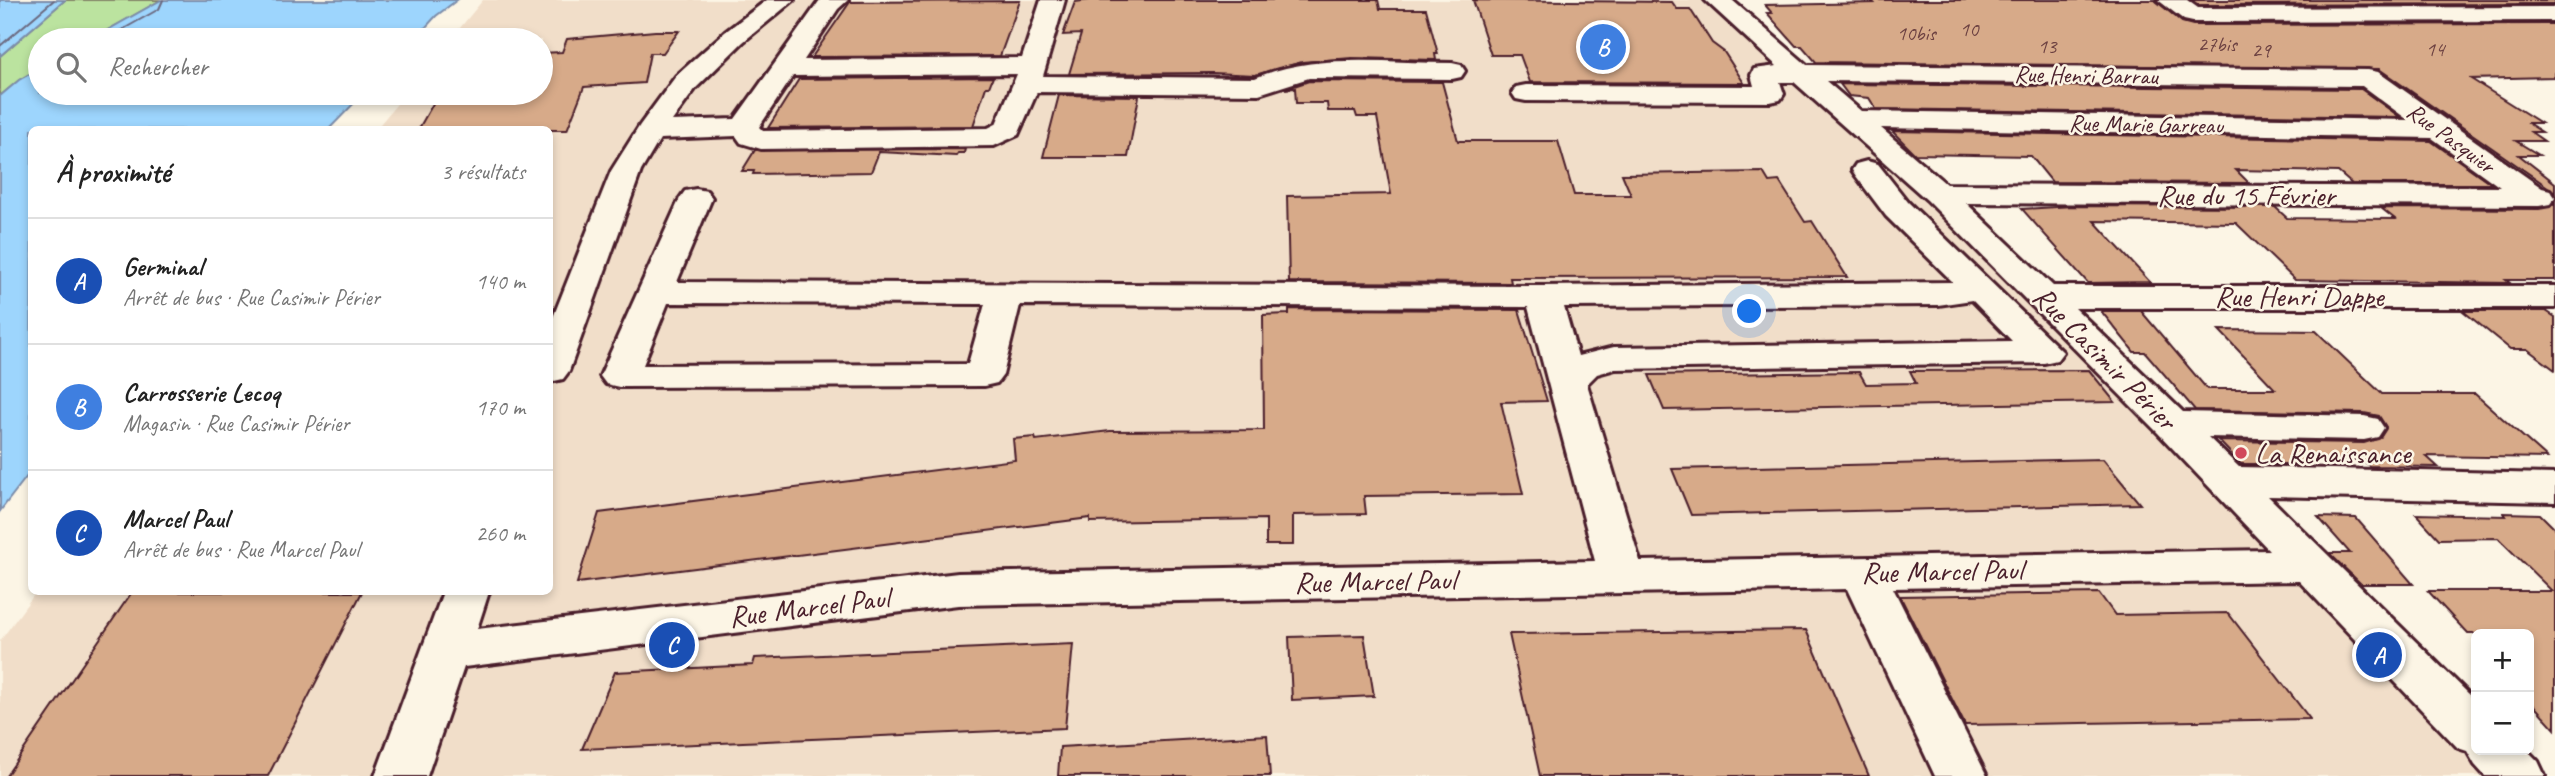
<!DOCTYPE html>
<html lang="fr">
<head>
<meta charset="utf-8">
<style>
  :root { --surface:#fff; --page:#f6f6f6; --text:#222; --muted:#767676; --line:#e0e0e0; --accent:#b45309 }
  body { margin:0; font-family:Caveat,sans-serif; background:var(--page); color:var(--text) }
  .controls { position:absolute; right:21px; bottom:21px; display:grid; overflow:hidden; border-radius:10px; box-shadow:0 4px 10px #0003 }
  .controls button { width:63px; height:63px; display:grid; place-items:center; padding:0; border:0; border-bottom:2px solid var(--line); background:var(--surface); color:var(--text); font:35px sans-serif }
  .you { position:absolute; left:1750px; top:312px; width:24px; height:24px; margin:-18px; border:5px solid #fff; border-radius:50%; background:#1a73e8; box-shadow:0 0 0 10px #1a73e833 }
  .badge { display:grid; place-items:center; width:46px; height:46px; border-radius:50%; background:var(--accent); color:#fff; font-size:23px; font-weight:700 }
  .pin { position:absolute; translate:-50% -50%; border:4px solid #fff; box-shadow:0 2px 7px #0006 }
  .list { margin:0; padding:0; list-style:none }
  h2 { display:flex; justify-content:space-between; align-items:center; height:91px; margin:0; padding:0 28px; font-size:30px }
  h2 small { font-size:23px; font-weight:400; color:var(--muted) }
  .list li { display:grid; grid-template-columns:46px 1fr auto; gap:21px; align-items:center; box-sizing:border-box; height:126px; padding:0 28px; border-top:2px solid var(--line) }
  .list b { display:block; font-size:26px; white-space:nowrap }
  .list p { margin:0; font-size:23px; white-space:nowrap; color:var(--muted) }
  .list em { font-size:23px; font-style:normal; color:var(--muted) }
  .icon { flex:none; width:38px; height:38px; fill:none; stroke:currentColor; stroke-width:2; stroke-linecap:round; stroke-linejoin:round }
  .map { position:relative; flex:none; width:2555px; height:776px; overflow:hidden }
  .search { position:absolute; background:var(--surface); box-shadow:0 4px 10px #0003; left:28px; top:28px; width:525px; height:77px; display:flex; align-items:center; gap:18px; box-sizing:border-box; padding:0 24px; border-radius:38px; color:var(--muted); font-size:26px }
  .panel { position:absolute; background:var(--surface); box-shadow:0 4px 10px #0003; left:28px; top:126px; width:525px; height:469px; border-radius:10px }
  .map>svg:first-child { display:block }
  .built { fill:#f1dec9 }
  .green { fill:#bbe39f; stroke:#828165; stroke-width:2 }
  .water { fill:#9dd5fd; stroke:#7c8ca9; stroke-width:2 }
  .lines { fill:none; stroke-linecap:round; stroke-linejoin:round }
  .shore { stroke:#6b687f; stroke-width:2 }
  .building { fill:#d7aa89; stroke:#4a1f2b; stroke-width:2 }
  .minor-casing { stroke:#4a1f2b; stroke-width:6 }
  .minor { fill:#fcf5e5; fill-rule:evenodd }
  .poi-dot { fill:#d1495b; stroke:#fcf5e5; stroke-width:2.5 }
  .labels { text-anchor:middle; dominant-baseline:central; stroke-width:5; stroke-linejoin:round; paint-order:stroke }
  .far-number-label { font-size:21px; fill:#6d4242 }
  .far-street-label { font-size:24px; fill:#4a1f2b; stroke:#fcf5e5 }
  .street-label { font-size:30px; fill:#4a1f2b; stroke:#fcf5e5 }
  .poi-label { font-size:30px; fill:#4a1f2b; stroke:#fcf5e5; text-anchor:start }
</style>
</head>
<body>
<div class="map">
<svg width="2555" height="776" viewBox="0 0 2555 776">
  <rect width="100%" height="100%" fill="#fcf5e5"/>
  <filter id="ink" filterUnits="userSpaceOnUse"><feTurbulence type="fractalNoise" baseFrequency=".0143" numOctaves="2"/><feDisplacementMap in="SourceGraphic" scale="14" xChannelSelector="R" yChannelSelector="G"/><feConvolveMatrix kernelMatrix="1 2 1 2 8 2 1 2 1" color-interpolation-filters="sRGB"/></filter>
  <g filter="url(#ink)">
    <polygon class="built" points="483,0 1717,0 2245,502 2476,733 2476,750 2493,750 2519,776 0,776 0,641 36,592 550,592 550,130 376,129 406,93 541,93 541,40 450,40"/>
    <polygon class="green" points="65,0 161,0 90,40 40,40 40,68 19,80 0,96 0,56"/>
    <g class="water">
      <polygon points="0,0 65,0 0,56"/>
      <polygon points="161,0 457,0 436,16 414,40 90,40"/>
      <polygon points="40,68 40,93 364,93 329,129 32,130 31,471 0,511 0,96 19,80"/>
    </g>
    <g class="lines">
      <g class="shore">
        <polyline points="104,40 159,9 163,0"/>
        <polyline points="0,46 54,0"/>
      </g>
    </g>
    <g class="building">
      <polygon points="1090,0 1378,0 1380,9 1426,9 1438,54 1435,54 1436,60 1352,58 1302,62 1255,75 1213,73 1069,74 1081,34 1063,35 1075,2"/>
      <polygon points="1473,0 1672,2 1677,9 1690,9 1712,43 1724,52 1744,83 1530,82 1520,55 1491,55"/>
      <polygon points="1871,0 2155,0 2182,22 2193,25 2555,24 2555,77 2471,79 2541,123 2528,123 2542,132 2531,132 2544,141 2516,141 2539,155 2519,155 2555,183 2555,192 2379,69 1816,62 1802,46 1796,46 1767,13 1772,13 1765,5 1874,3"/>
      <polygon points="2191,0 2555,0 2555,4 2199,5"/>
      <polygon points="1020,1 1000,56 812,57 850,2"/>
      <polygon points="655,31 679,31 663,53 650,53 644,83 584,87 567,130 418,130 439,93 541,93 541,53 562,52 567,39"/>
      <polygon points="993,77 989,87 986,87 973,126 768,128 799,79"/>
      <polygon points="1309,81 1442,82 1458,141 1558,141 1574,195 1631,195 1622,174 1763,172 1769,182 1779,181 1805,222 1812,221 1847,277 1510,278 1511,283 1289,282 1287,196 1391,194 1377,117 1357,117 1355,111 1328,111 1327,103 1296,103 1295,88 1285,89"/>
      <polygon points="1840,84 2361,89 2400,117 1876,109 1869,98 1849,96"/>
      <polygon points="1059,95 1139,96 1128,157 1043,157"/>
      <polygon points="1892,131 2431,141 2492,184 2352,184 2338,172 2236,170 2249,183 2052,182 2031,156 1915,154"/>
      <polygon points="965,149 964,153 958,153 956,156 879,152 871,172 753,174 754,171 742,171 755,150"/>
      <polygon points="2555,202 2555,280 2506,280 2510,283 2295,280 2236,223 2094,221 2150,282 2088,283 2022,209 2073,206 2275,207 2287,218 2395,219 2381,208 2539,209 2550,207"/>
      <polygon points="1289,309 1519,310 1547,401 1501,402 1523,494 1364,496 1366,514 1293,515 1293,545 1266,545 1266,519 1090,522 1090,518 577,583 599,513 1015,460 1013,439 1035,437 1036,440 1110,431 1264,430 1263,315 1289,314"/>
      <polygon points="2101,311 2141,311 2207,389 2275,389 2219,330 2316,331 2382,394 2475,394 2547,458 2426,456 2438,467 2369,466 2363,460 2306,459 2310,464 2241,464 2219,441 2364,443 2380,438 2386,427 2379,416 2364,413 2195,410 2145,352 2134,352"/>
      <polygon points="2463,311 2546,311 2555,317 2555,370 2527,349 2510,349"/>
      <polygon points="2089,370 2115,402 1664,410 1649,375 1859,372 1866,384 1916,383 1910,371"/>
      <polygon points="2103,459 2140,504 1691,515 1672,469"/>
      <polygon points="2504,513 2540,514 2555,529 2555,729 2529,700 2529,634 2468,634 2428,591 2552,591 2498,538 2439,539 2416,514 2506,516"/>
      <polygon points="2318,517 2356,518 2413,584 2361,584 2329,553 2350,553"/>
      <polygon points="132,592 362,592 268,776 6,776"/>
      <polygon points="2099,593 2115,615 2228,613 2310,719 1965,725 1900,596"/>
      <polygon points="1806,630 1869,776 1540,776 1509,634"/>
      <polygon points="1364,635 1374,696 1292,700 1289,637"/>
      <polygon points="1073,644 1065,728 582,749 615,672 753,665 755,658"/>
      <polygon points="1267,735 1270,776 1058,776 1060,747"/>
    </g>
    <g class="lines">
      <defs>
        <g id="minor">
          <path d="M767,0H794L743,42L696,88L672,121L735,119L820,0H848L838,9L804,60L1022,58L1041,0H1065L1043,76L1255,78C1316,52 1387,63 1452,63L1461,65L1465,71L1461,77L1452,79L1309,78L1259,94L1037,92L1018,135L994,146L761,149L741,143L736,136L660,139L641,171L569,371L563,379L550,382V325L611,171L640,125L676,76L725,32ZM1017,74L996,124L988,128L763,131L759,127L793,76Z"/>
          <path d="M1705,0H1732L1807,65L2368,70L2378,72L2542,188L2550,190L2555,197L2550,204L2539,206L1966,203L2053,286H2555V308H2075L2183,412L2364,416L2378,419L2384,428L2378,437L2364,440L2208,437L2239,467L2555,474V502L2268,496L2476,701V750H2527L2538,761L2545,776H2485L2475,765L2467,751L2458,748L2299,581L1893,588L1987,776H1935L1847,589L958,605L464,667L427,776H375L443,592H489L477,629L958,573L1595,561L1528,307L1020,305L1003,375L997,383L984,386L619,387L606,384L600,376L680,198L685,191L696,189L707,191L712,198L677,282L1543,286L1953,282L1886,216L1856,176L1852,170L1856,164L1867,161L1878,164L1908,202L2063,352L2057,360L2044,363L1615,369L1597,374L1587,384L1640,561L2269,550L2158,433L1927,200L1794,82H1780L1784,94L1780,100L1770,102L1526,101L1516,99L1512,93L1516,87L1526,85L1754,86L1751,75L1754,69L1777,66ZM1826,81L2362,86L2408,120L1861,111ZM1881,128L2432,138L2500,187L1946,184ZM1972,300L2012,341L1614,347L1578,356L1564,307L1938,305ZM668,303L985,304L968,364L643,365Z"/>
          <polygon points="2158,0 2187,0 2198,8 2555,7 2555,21 2193,22 2184,20"/>
        </g>
      </defs>
      <use href="#minor" class="minor-casing"/>
      <use href="#minor" class="minor"/>
    </g>
  </g>
  <circle class="poi-dot" cx="2241" cy="453" r="7"/>
  <g class="labels">
    <g class="far-number-label">
      <text x="1969" y="29">10</text>
      <text x="1916" y="33">10bis</text>
      <text x="2217" y="44">27bis</text>
      <text x="2047" y="46">13</text>
      <text x="2435" y="49">14</text>
      <text x="2261" y="50">29</text>
    </g>
    <g class="far-street-label">
      <text transform="translate(2086 75) rotate(1)">Rue Henri Barrau</text>
      <text transform="translate(2146 124) rotate(1)">Rue Marie Garreau</text>
      <text transform="translate(2451 138) rotate(36)">Rue Pasquier</text>
    </g>
    <g class="street-label">
      <text x="2246" y="195">Rue du 15 Février</text>
      <text x="2299" y="296">Rue Henri Dappe</text>
      <text transform="translate(2105 358) rotate(45)">Rue Casimir Périer</text>
      <text transform="translate(1942 571) rotate(-1)">Rue Marcel Paul</text>
      <text transform="translate(1375 581) rotate(-1)">Rue Marcel Paul</text>
      <text transform="translate(809 607) rotate(-7)">Rue Marcel Paul</text>
    </g>
    <g class="poi-label">
      <text x="2255" y="453">La Renaissance</text>
    </g>
  </g>
</svg>
<div class="controls">
<button>+</button>
<button>−</button>
</div>
<div class="you"></div>
<div class="pin badge" style="left:2379px;top:655px;background:#1a4fb4">A</div>
<div class="pin badge" style="left:1603px;top:47px;background:#3f7fe0">B</div>
<div class="pin badge" style="left:672px;top:645px;background:#1a4fb4">C</div>
<div class="search"><svg class="icon" aria-label="search" viewBox="0 0 24 24"><circle cx="10" cy="10" r="6"/><path d="M15 15l6 6"/></svg>Rechercher</div>
<section class="panel">
<h2>À proximité<small>3 résultats</small></h2>
<ul class="list">
<li><span class="badge" style="background:#1a4fb4">A</span><div><b>Germinal</b><p>Arrêt de bus · Rue Casimir Périer</p></div><em>140 m</em></li>
<li><span class="badge" style="background:#3f7fe0">B</span><div><b>Carrosserie Lecoq</b><p>Magasin · Rue Casimir Périer</p></div><em>170 m</em></li>
<li><span class="badge" style="background:#1a4fb4">C</span><div><b>Marcel Paul</b><p>Arrêt de bus · Rue Marcel Paul</p></div><em>260 m</em></li>
</ul>
</section>
</div>
</body>
</html>
